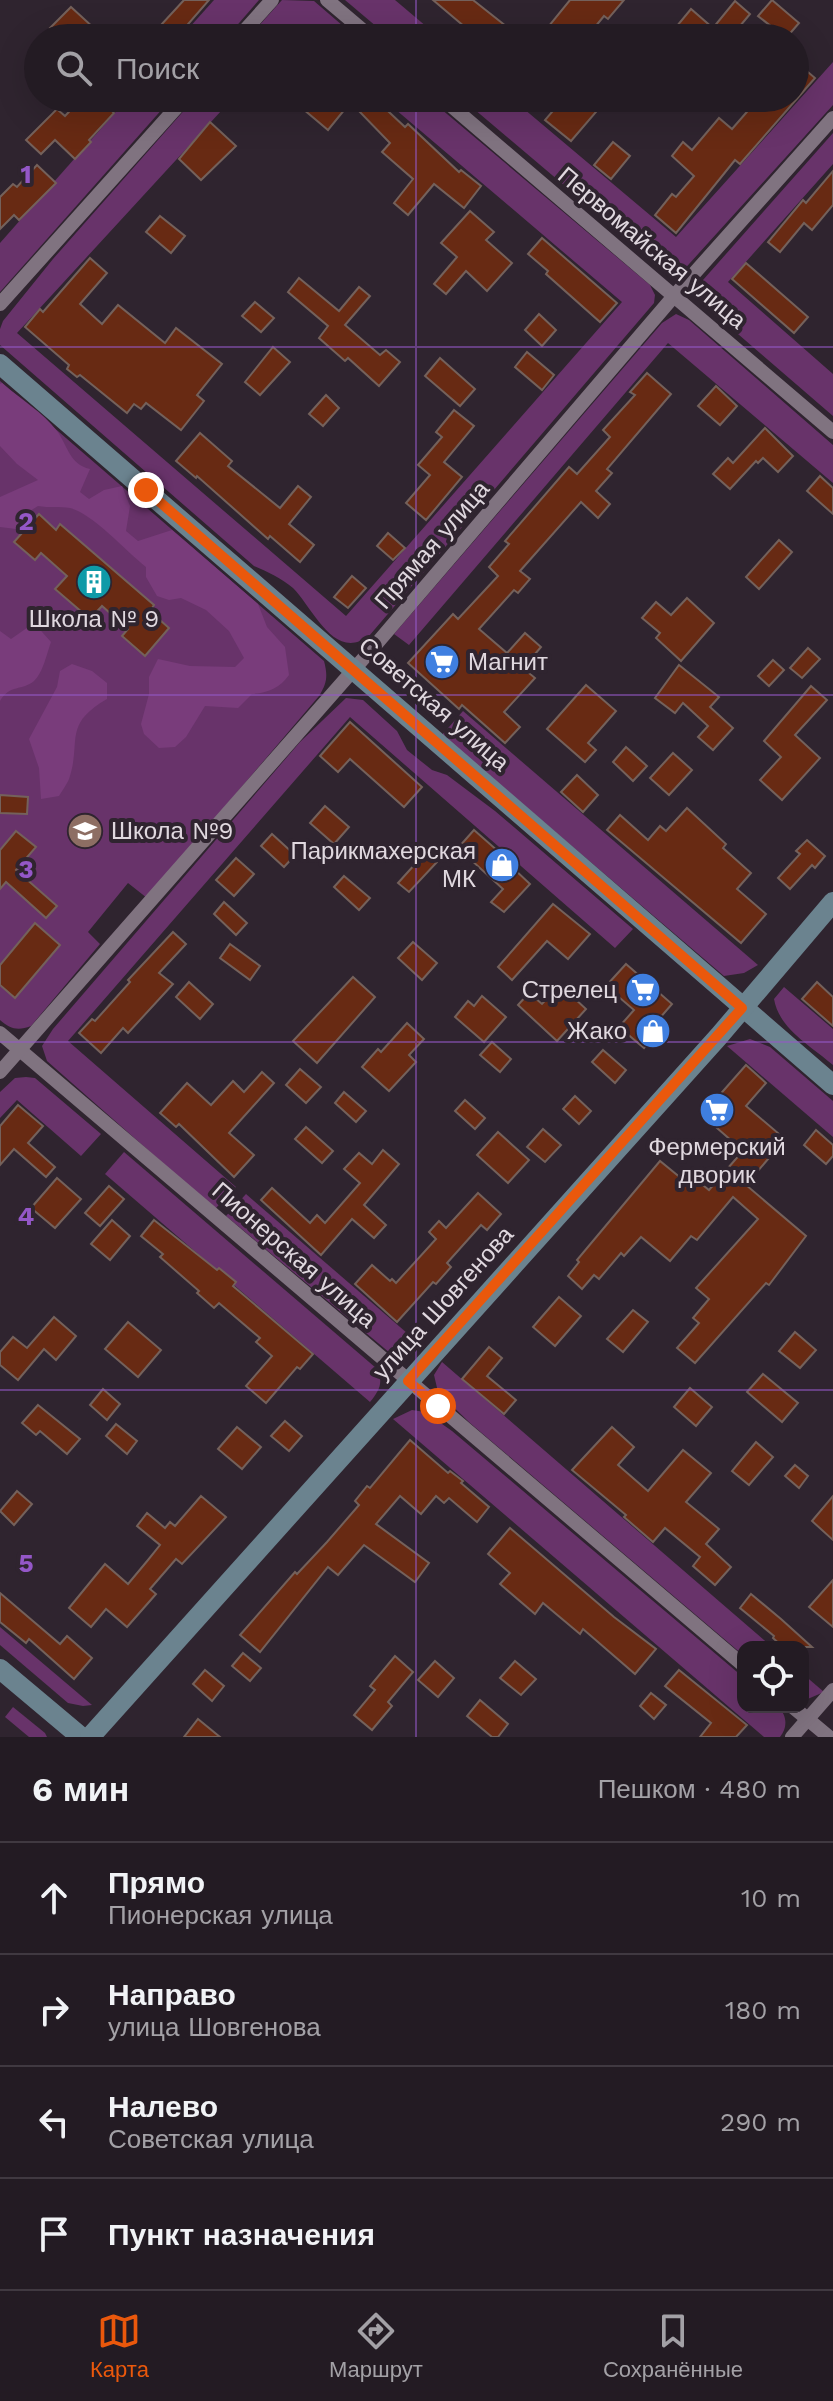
<!DOCTYPE html>
<html lang="ru">
<head>
<meta charset="utf-8">
<style>
  :root { --surface:#231b23; --page:#2b242b; --text:#f1f3f6; --muted:#a3a1a6; --line:#403941; --accent:#ea580c }
  body { margin:0; font-family:"Work Sans",sans-serif; background:var(--page); color:var(--text) }
  .controls { position:absolute; right:24px; bottom:24px; display:grid; overflow:hidden; border-radius:16px; box-shadow:0 8px 32px #0002 }
  .controls button { width:72px; height:72px; display:grid; place-items:center; padding:0; border:0; border-bottom:2px solid var(--line); background:var(--surface); color:var(--text); font:40px sans-serif }
  .stop { position:absolute; width:24px; height:24px; margin:-18px; border:6px solid #ea580c; border-radius:50%; background:#fff }
  .stop.end { background:#ea580c; border-color:#fff; box-shadow:0 2px 8px #0008 }
  .list { margin:0; padding:0; list-style:none }
  h2 { display:flex; justify-content:space-between; align-items:center; height:104px; margin:0; padding:0 32px; font-size:34px }
  h2 small { font-size:26px; font-weight:400; color:var(--muted) }
  .list li { display:grid; grid-template-columns:52px 1fr auto; gap:24px; align-items:center; box-sizing:border-box; height:112px; padding:0 32px; border-top:2px solid var(--line) }
  .list b { display:block; font-size:30px; white-space:nowrap }
  .list p { margin:0; font-size:26px; white-space:nowrap; color:var(--muted) }
  .list em { font-size:26px; font-style:normal; color:var(--muted) }
  .icon { flex:none; width:44px; height:44px; fill:none; stroke:currentColor; stroke-width:2; stroke-linecap:round; stroke-linejoin:round }
  .map { position:relative; flex:none; width:833px; height:1737px; overflow:hidden }
  .search { position:absolute; background:var(--surface); box-shadow:0 8px 32px #0002; left:24px; right:24px; top:24px; height:88px; display:flex; align-items:center; gap:20px; box-sizing:border-box; padding:0 28px; border-radius:44px; color:var(--muted); font-size:30px }
  .sheet { height:552px; background:var(--surface) }
  nav { display:flex; justify-content:space-around; align-items:center; box-sizing:border-box; height:112px; border-top:2px solid var(--line); background:var(--surface); font-size:22px; color:var(--muted) }
  nav a { display:grid; justify-items:center; gap:4px }
  nav .on { color:var(--accent) }
  .map>svg:first-child { display:block }
  .green { fill:#68336a }
  .forest { fill:#793c7b }
  .building { fill:#682a13; stroke:#74615b; stroke-width:2 }
  .lines { fill:none; stroke-linecap:round; stroke-linejoin:round }
  .street { stroke:#807380; stroke-width:14 }
  .secondary { stroke:#6b838f; stroke-width:20 }
  .route { stroke:#ea580c; stroke-width:10 }
  .grid { fill:none; stroke:#9457c7; stroke-width:2; stroke-opacity:0.55 }
  .labels { text-anchor:middle; dominant-baseline:central; stroke-width:8; stroke-linejoin:round; paint-order:stroke }
  .street-label { font-size:24px; fill:#e0d8df; stroke:#2f242f }
  .poi-label { font-size:24px; fill:#e0d8df; stroke:#2f242f; text-anchor:end }
  .grid-label { font-size:26px; text-anchor:middle; font-weight:bold; fill:#9457c7; stroke:#2f242f; stroke-width:8; stroke-linejoin:round; paint-order:stroke }
</style>
</head>
<body>
<div class="map">
<svg width="833" height="1737" viewBox="0 0 833 1737">
  <rect width="100%" height="100%" fill="#2f242f"/>
  <g class="green">
    <polygon points="214,0 259,0 226,38 180,38"/>
    <polygon points="282,0 314,1 357,38 311,38 299,27 288,38 248,38"/>
    <polygon points="345,0 395,0 440,38 390,38"/>
    <polygon points="833,62 833,105 680,274 663,269 461,98 511,98 676,237"/>
    <polygon points="128,98 172,98 0,292 0,243"/>
    <path d="M195,98H233L17,333L346,616L622,302L382,98H428L650,285L655,295L654,303L369,636C334,662 313,608 293,588C281,578 268,572 254,566L0,345V329L3,321L53,259Z"/>
    <path d="M833,133V164L728,282L833,374V416L716,315C706,303 703,296 703,280Z"/>
    <polygon points="676,314 689,320 833,445 833,483 668,343 409,645 394,634 662,323"/>
    <path d="M0,381L324,661C328,676 327,683 319,696L147,898L128,883L88,932L100,944L31,1026C18,1031 10,1029 0,1020Z"/>
    <polygon points="346,698 363,700 397,731 407,750 432,770 447,775 495,811 633,929 615,948 350,717 68,1041 236,1187 215,1209 47,1061 42,1046 53,1029 300,742"/>
    <polygon points="463,711 758,965 744,973 724,976 442,735"/>
    <path d="M784,987L833,1029V1065C811,1046 779,1029 774,999Z"/>
    <polygon points="750,1039 770,1047 833,1101 833,1137 727,1046"/>
    <polygon points="26,1077 35,1078 101,1134 81,1156 17,1100 0,1118 0,1092 15,1078"/>
    <path d="M124,1152L376,1368C384,1381 380,1390 370,1402L105,1174Z"/>
    <polygon points="246,1194 422,1346 405,1355 390,1353 226,1216"/>
    <polygon points="442,1362 772,1647 743,1647 743,1655 470,1423 438,1392 434,1375"/>
    <path d="M412,1410L425,1412L452,1431L743,1677V1707H778C787,1715 788,1727 780,1737H764L393,1419Z"/>
    <polygon points="0,1627 92,1705 83,1706 68,1703 0,1645"/>
    <polygon points="803,1674 824,1692 803,1701"/>
    <polygon points="13,1707 45,1733 47,1737 29,1737 5,1717"/>
  </g>
  <g class="forest">
    <path d="M2,383C19,398 44,413 57,431C68,446 69,464 90,469L80,492L89,499L104,490L122,486L130,506L126,531L138,541L172,530L258,604L267,627L285,647L289,675C280,688 268,693 252,694L238,708L205,706L186,737L175,747L159,748L144,734L141,724L149,694V677L158,659L190,666L235,667L244,658L229,631L206,610L181,598L169,600L157,596L146,577V567C126,551 93,514 70,508C60,506 49,508 38,506L25,514L16,529L0,527V497L38,480L17,464L0,446V384Z"/>
    <path d="M34,623L51,642C47,653 43,673 34,681C22,691 10,684 0,701V631L11,639Z"/>
    <path d="M72,664L92,671L107,683V699C62,725 82,741 69,779C67,784 62,791 59,796L41,799L39,768L29,739L57,687L60,671Z"/>
  </g>
  <g class="building">
    <polygon points="184,0 209,0 176,38 149,38"/>
    <polygon points="433,0 473,0 521,38 478,38"/>
    <polygon points="570,0 624,0 608,19 604,16 586,38 561,38 548,27"/>
    <polygon points="772,0 799,23 786,38 758,16"/>
    <polygon points="735,1 750,14 730,38 667,38 691,9 713,28"/>
    <polygon points="71,7 95,29 86,38 60,38 50,28"/>
    <polygon points="795,61 815,78 740,164 735,160 676,233 655,215 672,194 676,197 694,176 672,156 683,142 692,150 719,118 732,129 759,98 795,98"/>
    <polygon points="82,98 98,98 114,113 89,140 91,142 75,159 55,140 41,154 26,140 57,109 65,116"/>
    <polygon points="290,98 354,98 328,130"/>
    <polygon points="365,98 374,98 405,127 408,124 459,172 461,170 481,186 464,208 434,184 408,215 394,203 413,179 382,152 390,143 356,108"/>
    <polygon points="564,98 593,98 602,105 571,141 545,120"/>
    <polygon points="210,122 236,146 201,180 179,159"/>
    <polygon points="613,142 630,156 611,179 594,165"/>
    <polygon points="37,165 56,183 19,220 14,215 0,229 0,197 13,184 17,187"/>
    <polygon points="833,171 833,205 812,230 804,223 780,252 768,242 803,200 806,203"/>
    <polygon points="470,211 494,232 486,240 512,263 487,291 466,271 446,294 434,284 457,257 441,243"/>
    <polygon points="160,216 185,236 171,253 146,232"/>
    <polygon points="542,238 617,303 600,322 546,274 548,271 528,254"/>
    <polygon points="90,258 107,273 80,304 102,324 118,305 165,343 176,328 222,364 197,395 204,401 181,430 146,403 141,409 134,404 127,413 80,375 77,377 67,369 69,365 25,327 40,309 43,312"/>
    <polygon points="746,263 808,317 794,333 732,279"/>
    <polygon points="299,278 339,311 359,287 370,296 345,325 380,355 386,350 400,362 379,386 348,358 345,361 319,338 328,326 288,292"/>
    <polygon points="255,302 274,318 261,332 242,316"/>
    <polygon points="539,314 556,330 542,346 525,330"/>
    <polygon points="273,347 290,362 260,395 245,382"/>
    <polygon points="527,352 554,375 542,390 515,367"/>
    <polygon points="440,358 475,389 460,406 425,376"/>
    <polygon points="647,373 671,394 607,469 612,473 596,491 610,504 598,518 581,502 520,571 530,579 518,593 514,590 479,629 507,653 525,633 541,647 523,668 535,678 504,712 520,727 505,743 462,705 459,709 408,663 453,614 458,619 498,576 489,567 509,544 505,541 569,467 577,474 610,437 603,430 635,395 630,392"/>
    <polygon points="716,386 737,406 720,425 698,406"/>
    <polygon points="326,395 339,408 323,426 309,414"/>
    <polygon points="454,410 474,426 444,462 462,477 426,520 406,503 430,475 418,465 442,437 436,432"/>
    <polygon points="765,428 793,456 778,472 763,458 758,463 756,461 730,489 713,474 728,458 733,463"/>
    <polygon points="200,433 232,461 228,466 280,508 298,486 311,497 289,524 314,545 300,562 270,536 268,539 197,476 196,478 176,461"/>
    <polygon points="820,476 833,488 833,514 807,491"/>
    <polygon points="39,514 56,530 60,524 154,605 150,611 169,628 145,656 122,636 128,629 102,606 90,619 55,589 67,576 41,553 35,560 14,542"/>
    <polygon points="388,533 405,548 393,560 377,546"/>
    <polygon points="779,540 792,552 759,589 746,577"/>
    <polygon points="352,576 366,588 348,608 334,597"/>
    <polygon points="687,598 714,623 681,661 656,638 660,633 642,618 656,602 671,615"/>
    <polygon points="808,648 820,659 802,678 790,668"/>
    <polygon points="773,660 784,670 769,686 758,676"/>
    <polygon points="679,665 719,697 710,707 733,728 713,750 698,737 708,726 683,703 675,713 655,698"/>
    <polygon points="586,685 616,711 588,743 596,750 585,762 547,729"/>
    <polygon points="811,686 827,700 795,735 820,758 782,800 760,780 781,757 764,741"/>
    <polygon points="350,722 422,787 404,807 350,759 338,772 320,756"/>
    <polygon points="626,747 647,766 633,781 613,762"/>
    <polygon points="673,753 692,770 669,795 650,778"/>
    <polygon points="577,775 598,795 583,812 561,792"/>
    <polygon points="0,795 28,797 27,814 0,813"/>
    <polygon points="325,806 349,827 334,844 310,823"/>
    <polygon points="687,808 726,844 723,848 751,873 737,889 766,914 741,943 607,830 620,815 648,840 660,826 666,831"/>
    <polygon points="474,830 516,867 514,869 530,884 504,912 491,902 503,889 458,848"/>
    <polygon points="16,831 36,847 16,870 57,906 46,918 6,882 0,889 0,850"/>
    <polygon points="272,834 295,855 284,867 261,846"/>
    <polygon points="807,840 825,856 815,868 812,865 790,889 778,878 800,854 796,851"/>
    <polygon points="426,852 437,862 409,892 398,883"/>
    <polygon points="236,858 254,874 234,896 216,880"/>
    <polygon points="344,876 370,898 359,910 334,887"/>
    <polygon points="224,902 247,923 236,935 214,914"/>
    <polygon points="553,904 590,934 568,959 547,941 512,980 498,967"/>
    <polygon points="35,923 60,945 15,998 0,985 0,965"/>
    <polygon points="173,932 186,944 159,973 173,984 128,1033 123,1028 101,1053 79,1033 92,1019 95,1021 130,982 128,980"/>
    <polygon points="413,942 437,963 422,980 398,958"/>
    <polygon points="230,944 260,966 250,980 220,958"/>
    <polygon points="626,964 672,1004 659,1019 665,1024 644,1048 619,1027 634,1010 606,986"/>
    <polygon points="353,977 375,997 317,1063 293,1041"/>
    <polygon points="189,982 213,1004 200,1019 176,997"/>
    <polygon points="817,982 833,997 833,1026 802,999"/>
    <polygon points="560,985 586,1009 557,1041 518,1005 529,993 542,1004"/>
    <polygon points="482,996 506,1017 484,1042 455,1017 468,1001 474,1006"/>
    <polygon points="407,1023 424,1039 409,1055 416,1062 389,1091 362,1067 378,1049 381,1052"/>
    <polygon points="492,1042 511,1059 500,1072 480,1055"/>
    <polygon points="603,1050 626,1070 615,1083 592,1062"/>
    <polygon points="746,1065 766,1083 746,1106 785,1139 746,1185 806,1236 769,1285 766,1283 695,1363 677,1348 699,1323 693,1318 709,1299 696,1288 758,1219 733,1197 697,1240 691,1236 670,1261 641,1237 624,1256 621,1253 599,1279 594,1275 582,1289 568,1276 579,1262 577,1260 660,1161 693,1188 699,1182 709,1190 741,1153 739,1152 741,1149 702,1115"/>
    <polygon points="300,1069 321,1087 306,1103 286,1085"/>
    <polygon points="262,1072 274,1083 229,1133 254,1155 234,1177 179,1124 176,1127 160,1113 187,1083 211,1105 233,1081 244,1092"/>
    <polygon points="344,1092 366,1111 356,1122 335,1103"/>
    <polygon points="575,1096 591,1111 579,1124 563,1109"/>
    <polygon points="465,1100 485,1118 475,1129 455,1111"/>
    <polygon points="18,1105 43,1126 28,1143 55,1167 46,1177 14,1149 0,1165 0,1126"/>
    <polygon points="306,1127 333,1151 322,1163 295,1139"/>
    <polygon points="543,1129 561,1145 545,1162 527,1147"/>
    <polygon points="816,1130 833,1145 833,1156 826,1164 804,1145"/>
    <polygon points="498,1132 529,1160 508,1183 477,1155"/>
    <polygon points="383,1150 399,1164 364,1205 386,1225 374,1238 352,1219 321,1255 261,1200 272,1188 310,1223 317,1215 325,1223 360,1183 344,1169 359,1153 372,1164"/>
    <polygon points="57,1178 81,1199 55,1228 31,1208"/>
    <polygon points="109,1186 124,1199 100,1226 85,1213"/>
    <polygon points="478,1193 501,1214 487,1230 481,1225 447,1263 451,1267 436,1284 433,1282 397,1322 355,1284 372,1265 390,1281 392,1279 396,1283 436,1239 429,1232 439,1221 446,1228"/>
    <polygon points="112,1220 130,1236 110,1260 91,1244"/>
    <polygon points="154,1220 217,1270 219,1268 236,1282 233,1286 313,1354 300,1369 297,1367 266,1403 246,1386 272,1356 256,1342 260,1338 219,1303 214,1308 197,1293 199,1291 160,1257 163,1254 141,1236"/>
    <polygon points="559,1297 581,1316 555,1346 533,1327"/>
    <polygon points="633,1310 648,1322 623,1352 607,1339"/>
    <polygon points="54,1317 76,1336 56,1360 44,1349 18,1380 0,1365 0,1352 13,1337 27,1348"/>
    <polygon points="128,1322 161,1350 138,1377 105,1349"/>
    <polygon points="795,1332 816,1350 800,1368 779,1351"/>
    <polygon points="489,1347 502,1358 487,1376 516,1400 504,1414 462,1379"/>
    <polygon points="763,1374 798,1403 782,1422 747,1392"/>
    <polygon points="690,1388 712,1407 696,1426 674,1407"/>
    <polygon points="103,1389 120,1404 107,1420 90,1405"/>
    <polygon points="38,1405 80,1439 67,1454 40,1431 36,1435 22,1423"/>
    <polygon points="285,1421 302,1436 289,1451 271,1436"/>
    <polygon points="116,1424 137,1441 127,1454 106,1436"/>
    <polygon points="237,1427 261,1447 242,1469 218,1449"/>
    <polygon points="612,1427 634,1447 618,1465 648,1491 683,1450 711,1473 686,1502 719,1529 706,1544 731,1567 715,1585 693,1566 700,1557 665,1528 653,1542 624,1517 626,1515 572,1470"/>
    <polygon points="410,1440 448,1473 450,1471 463,1481 461,1483 489,1507 477,1522 449,1498 444,1503 436,1496 421,1514 400,1496 376,1524 429,1563 415,1582 364,1545 338,1575 328,1567 260,1652 240,1635 295,1572 297,1574 327,1542 359,1505 355,1501 367,1486 370,1488"/>
    <polygon points="756,1442 773,1457 749,1485 732,1471"/>
    <polygon points="795,1465 808,1476 799,1488 785,1476"/>
    <polygon points="17,1491 32,1504 14,1525 0,1511"/>
    <polygon points="201,1496 226,1517 182,1564 176,1559 150,1589 156,1594 127,1627 106,1609 91,1627 69,1608 105,1564 128,1584 148,1560 160,1545 137,1526 147,1513 165,1528 170,1522 175,1526"/>
    <polygon points="833,1496 833,1540 812,1521"/>
    <polygon points="510,1528 614,1617 656,1649 635,1674 583,1629 580,1634 543,1603 535,1614 500,1584 510,1573 488,1554"/>
    <polygon points="833,1580 833,1627 809,1607"/>
    <polygon points="0,1593 60,1644 67,1636 92,1658 74,1679 29,1639 26,1643 0,1622"/>
    <polygon points="751,1594 781,1619 812,1647 783,1647 773,1638 774,1636 740,1608"/>
    <polygon points="243,1653 261,1668 250,1681 232,1666"/>
    <polygon points="395,1656 413,1672 388,1702 392,1706 372,1730 354,1715 375,1690 370,1686"/>
    <polygon points="435,1661 454,1678 438,1697 418,1680"/>
    <polygon points="515,1661 536,1679 521,1695 500,1678"/>
    <polygon points="205,1670 224,1686 212,1701 193,1684"/>
    <polygon points="679,1670 747,1725 736,1737 700,1737 711,1723 665,1686"/>
    <polygon points="651,1693 666,1705 654,1719 640,1706"/>
    <polygon points="480,1700 508,1724 498,1737 492,1737 467,1716"/>
    <polygon points="198,1719 220,1737 184,1737"/>
  </g>
  <g class="lines">
    <g class="street">
      <polyline points="327,0 372,38"/>
      <polyline points="238,38 272,0"/>
      <polyline points="442,98 833,432"/>
      <polyline points="0,304 185,98"/>
      <polyline points="0,1033 743,1665"/>
      <polyline points="0,1072 378,642 674,296 833,118"/>
      <polyline points="793,1707 829,1737"/>
      <polyline points="792,1737 833,1690"/>
    </g>
    <g class="secondary">
      <polyline points="0,364 833,1085"/>
      <polyline points="0,1669 81,1737"/>
      <polyline points="90,1737 719,1036 833,902"/>
    </g>
  </g>
  <g class="lines">
    <polyline class="route" points="146,490 742,1008 408,1381 438,1406"/>
  </g>
  <path class="grid" d="M416,0V38M416,98V1737M0,347H833M0,695H833M0,1042H833M0,1390H833"/>
  <defs>
    <symbol id="building-disc" viewBox="-11 -11 22 22"><circle r="9.5" fill="#0f9aa8" stroke="#2f242f"/><path d="M-4-6H4V6H1V3H-1V6H-4ZM-2.5-4.3h1.7v1.8h-1.7ZM.8-4.3h1.7v1.8H.8ZM-2.5-1h1.7V.8h-1.7ZM.8-1h1.7V.8H.8Z" fill="#fff"/></symbol>
    <symbol id="supermarket-disc" viewBox="-11 -11 22 22"><circle r="9.5" fill="#3f7fe0" stroke="#2f242f"/><path d="M-6-5.5h2.5l.6 2H6L4.5 2H-2.5L-4.4-4H-6ZM-1.5 3.2a1.3 1.3 0 1 0 .1 0ZM3 3.2a1.3 1.3 0 1 0 .1 0Z" fill="#fff"/></symbol>
    <symbol id="school-disc" viewBox="-11 -11 22 22"><circle r="9.5" fill="#8d6e63" stroke="#2f242f"/><path d="M0-5L7-2L0 1L-7-2ZM-4 1L0 2.5L4 1V4Q0 6-4 4Z" fill="#fff"/></symbol>
    <symbol id="shop-disc" viewBox="-11 -11 22 22"><circle r="9.5" fill="#3f7fe0" stroke="#2f242f"/><path d="M-5-2.5h2.3a2.7 3.5 0 0 1 5.4 0H5L5.5 6h-11ZM-1.5-2.5h3a1.5 2.3 0 0 0-3 0Z" fill="#fff"/></symbol>
  </defs>
  <g fill-rule="evenodd">
    <use href="#building-disc" x="74" y="562" width="40" height="40"/>
    <use href="#supermarket-disc" x="422" y="642" width="40" height="40"/>
    <use href="#school-disc" x="65" y="811" width="40" height="40"/>
    <use href="#shop-disc" x="482" y="845" width="40" height="40"/>
    <use href="#supermarket-disc" x="623" y="970" width="40" height="40"/>
    <use href="#shop-disc" x="633" y="1011" width="40" height="40"/>
    <use href="#supermarket-disc" x="697" y="1090" width="40" height="40"/>
  </g>
  <g class="labels">
    <g class="street-label">
      <text transform="translate(652 248) rotate(40)">Первомайская улица</text>
      <text transform="translate(432 545) rotate(-49)">Прямая улица</text>
      <text transform="translate(434 704) rotate(41)">Советская улица</text>
      <text transform="translate(294 1255) rotate(41)">Пионерская улица</text>
      <text transform="translate(443 1303) rotate(-48)">улица Шовгенова</text>
    </g>
    <g class="poi-label">
      <text x="94" y="619" text-anchor="middle">Школа № 9</text>
      <text x="468" y="662" text-anchor="start">Магнит</text>
      <text x="111" y="831" text-anchor="start">Школа №9</text>
      <text x="476" y="851">Парикмахерская<tspan x="476" dy="28">МК</tspan></text>
      <text x="617" y="990">Стрелец</text>
      <text x="627" y="1031">Жако</text>
      <text x="717" y="1147" text-anchor="middle">Фермерский<tspan x="717" dy="28">дворик</tspan></text>
    </g>
  </g>
  <g class="grid-label">
    <text x="26" y="183">1</text>
    <text x="26" y="530">2</text>
    <text x="26" y="878">3</text>
    <text x="26" y="1225">4</text>
    <text x="26" y="1572">5</text>
  </g>
</svg>
<div class="controls">
<button><svg class="icon" aria-label="locate" viewBox="0 0 24 24"><circle cx="12" cy="12" r="6"/><path d="M12 2v4M12 18v4M2 12h4M18 12h4"/></svg></button>
</div>
<div class="stop" style="left:438px;top:1406px"></div>
<div class="stop end" style="left:146px;top:490px"></div>
<div class="search"><svg class="icon" aria-label="search" viewBox="0 0 24 24"><circle cx="10" cy="10" r="6"/><path d="M15 15l6 6"/></svg>Поиск</div>
</div>
<section class="sheet">
<h2>6 мин<small>Пешком · 480 m</small></h2>
<ul class="list">
<li><svg class="icon" aria-label="ahead" viewBox="0 0 24 24"><path d="M12 20V5M6 11l6-6 6 6"/></svg><div><b>Прямо</b><p>Пионерская улица</p></div><em>10 m</em></li>
<li><svg class="icon" aria-label="right" viewBox="0 0 24 24"><path d="M7 20v-9h11M14 6l5 5-5 5"/></svg><div><b>Направо</b><p>улица Шовгенова</p></div><em>180 m</em></li>
<li><svg class="icon" aria-label="left" viewBox="0 0 24 24"><path d="M17 20v-9H6M10 6l-5 5 5 5"/></svg><div><b>Налево</b><p>Советская улица</p></div><em>290 m</em></li>
<li><svg class="icon" aria-label="arrive" viewBox="0 0 24 24"><path d="M6 21V4h12l-3 4 3 4H6"/></svg><div><b>Пункт назначения</b></div></li>
</ul>
</section>
<nav>
<a class="on"><svg class="icon" aria-label="map" viewBox="0 0 24 24"><path d="M3 6l6-2 6 2 6-2v14l-6 2-6-2-6 2zM9 4v14M15 6v14"/></svg>Карта</a>
<a><svg class="icon" aria-label="directions" viewBox="0 0 24 24"><path d="M12 3l9 9-9 9-9-9zM9 14v-3h6M13 9l2 2-2 2"/></svg>Маршрут</a>
<a><svg class="icon" aria-label="saved" viewBox="0 0 24 24"><path d="M7 4h10v16l-5-4-5 4z"/></svg>Сохранённые</a>
</nav>
</body>
</html>
